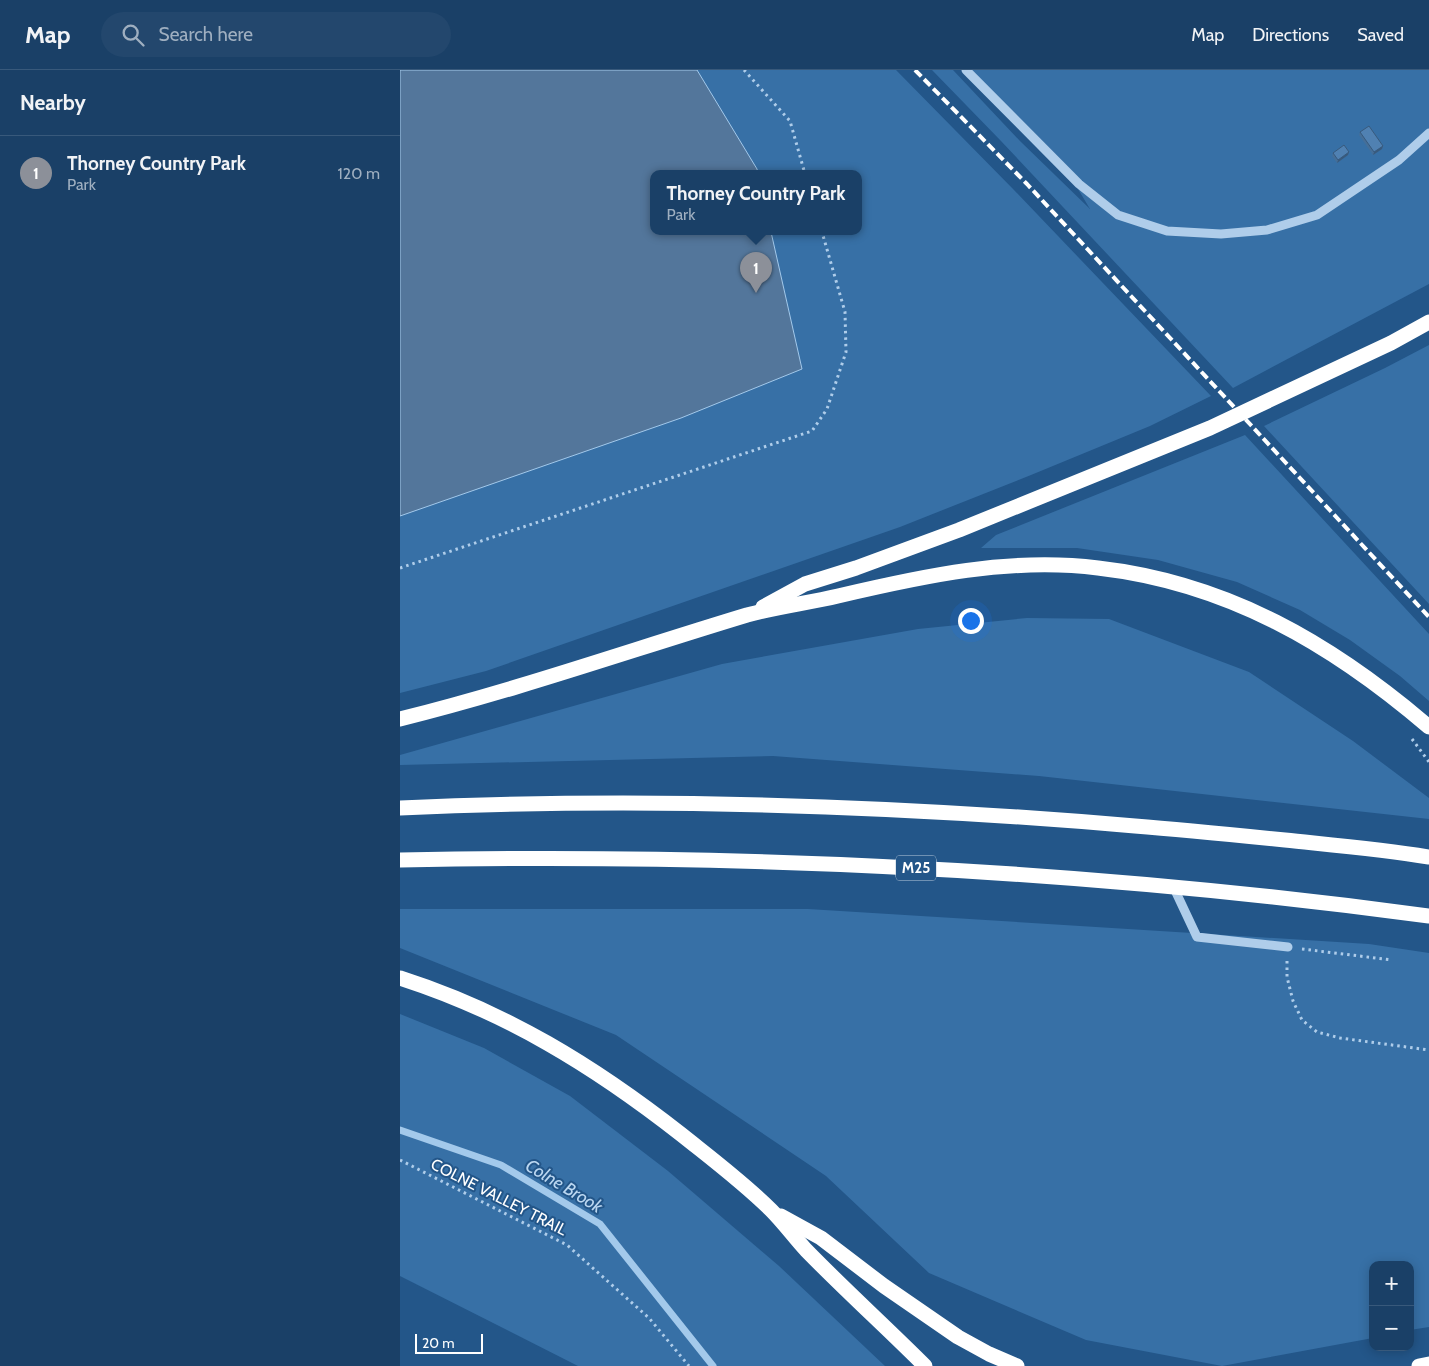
<!DOCTYPE html>
<html lang="en">
<head>
<meta charset="utf-8">
<style>
  :root { --surface:#1a4067; --page:#23476d; --text:#f1f3f6; --muted:#9fafc0; --line:#38597b; --accent:#8c9099 }
  body { margin:0; font-family:Cabin,sans-serif; background:var(--page); color:var(--text) }
  .controls { position:absolute; right:15px; bottom:15px; display:grid; overflow:hidden; border-radius:10px; box-shadow:0 2px 12px #0003 }
  .controls button { width:45px; height:45px; display:grid; place-items:center; padding:0; border:0; border-bottom:1px solid var(--line); background:var(--surface); color:var(--text); font:25px sans-serif }
  .scale { position:absolute; left:15px; bottom:12px; width:68px; box-sizing:border-box; padding-left:5px; border:2px solid #fff; border-top:0; font-size:14px; line-height:18px; white-space:nowrap; color:#fff; -webkit-text-stroke:4px #235689; paint-order:stroke }
  .you { position:absolute; left:570px; top:550px; width:18px; height:18px; margin:-12px; border:4px solid #fff; border-radius:50%; background:#1a73e8; box-shadow:0 0 0 8px #1a73e833 }
  .badge { display:grid; place-items:center; width:32px; height:32px; border-radius:50%; background:var(--accent); color:#fff; font-size:16px; font-weight:700 }
  .pin { position:absolute; translate:-50% -41px; filter:drop-shadow(0 1px 2px #0008) }
  .pin::after { content:''; position:absolute; top:26px; width:18px; height:15px; background:inherit; clip-path:polygon(0 0,100% 0,50% 100%) }
  .popup { position:absolute; left:250px; top:100px; width:212px; height:65px; box-sizing:border-box; display:grid; place-content:center; border-radius:10px; background:var(--surface); filter:drop-shadow(0 1px 4px #0005); font-size:16px; white-space:nowrap; color:var(--muted) }
  .popup b { font-size:19px; color:var(--text) }
  .popup::after { content:''; position:absolute; left:50%; top:100%; margin-left:-10px; border:10px solid transparent; border-top-color:var(--surface) }
  .list { margin:0; padding:0; list-style:none }
  h2 { display:flex; justify-content:space-between; align-items:center; height:65px; margin:0; padding:0 20px; font-size:21px }
  h2 small { font-size:16px; font-weight:400; color:var(--muted) }
  .list li { display:grid; grid-template-columns:32px 1fr auto; gap:15px; align-items:center; box-sizing:border-box; height:75px; padding:0 20px; border-top:1px solid var(--line) }
  .list b { display:block; font-size:19px; white-space:nowrap }
  .list p { margin:0; font-size:16px; white-space:nowrap; color:var(--muted) }
  .list em { font-size:16px; font-style:normal; color:var(--muted) }
  .icon { flex:none; width:28px; height:28px; fill:none; stroke:currentColor; stroke-width:2; stroke-linecap:round; stroke-linejoin:round }
  .map { position:relative; flex:none; width:1029px; height:1296px; overflow:hidden }
  header { display:flex; align-items:center; gap:30px; box-sizing:border-box; height:70px; padding:0 25px; background:var(--surface); border-bottom:1px solid var(--line) }
  header strong { font-size:24px }
  nav { display:flex; gap:28px; margin-inline-start:auto; font-size:18px }
  .search { width:350px; height:45px; background:var(--page); display:flex; align-items:center; gap:12px; box-sizing:border-box; padding:0 18px; border-radius:28px; color:var(--muted); font-size:19px }
  main { display:flex }
  aside { flex:1; background:var(--surface) }
  .map>svg:first-child { display:block }
  .green { fill:#3770a6; fill-rule:evenodd }
  .water { fill:#53769b; stroke:#a3c9eb }
  .lines { fill:none; stroke-linecap:round; stroke-linejoin:round }
  .stream { stroke:#a3c9eb; stroke-width:7 }
  .path { stroke:#afcdea; stroke-width:3; stroke-dasharray:2.5 4; stroke-linecap:butt }
  .minor { stroke:#afcdea; stroke-width:9 }
  .highway { stroke:#fff; stroke-width:15 }
  .rail { stroke:#fff; stroke-width:4; stroke-dasharray:9 4; stroke-linecap:butt }
  .wall { fill:#456f99 }
  .shaded-wall { fill:#385a7d }
  .building { fill:#5081b2; stroke:#385a7d }
  .labels { text-anchor:middle; dominant-baseline:central; stroke-width:4; stroke-linejoin:round; paint-order:stroke }
  .shield { fill:#235689; stroke:#bdccdc; stroke-width:1 }
  .shield-label { font-size:15px; font-weight:bold; fill:#fff }
  .street-label { font-size:16px; fill:#fff; stroke:#235689 }
  .water-label { font-size:18px; font-style:italic; fill:#bbd7f1; stroke:#235689 }
</style>
</head>
<body>
<header>
<strong>Map</strong>
<div class="search"><svg class="icon" aria-label="search" viewBox="0 0 24 24"><circle cx="10" cy="10" r="6"/><path d="M15 15l6 6"/></svg>Search here</div>
<nav><a>Map</a><a>Directions</a><a>Saved</a></nav>
</header>
<main>
<aside>
<h2>Nearby<small></small></h2>
<ul class="list">
<li><span class="badge">1</span><div><b>Thorney Country Park</b><p>Park</p></div><em>120 m</em></li>
</ul>
</aside>
<div class="map">
<svg width="1029" height="1296" viewBox="0 0 1029 1296">
  <rect width="100%" height="100%" fill="#235689"/>
  <g class="green">
    <path d="M0,0H496L614,120L811,326L750,356L631,405L500,457L86,601L0,623ZM254,104H458V162H254Z"/>
    <polygon points="532,0 553,0 620,71 690,139 669,104 572,0 1029,0 1029,214 833,318 601,71"/>
    <polygon points="1029,275 1029,534 864,356 985,298"/>
    <polygon points="845,365 1029,564 1029,631 1000,606 950,570 900,540 837,512 758,490 677,478 581,478 596,465"/>
    <polygon points="627,548 709,549 849,602 953,671 1029,728 1029,749 639,706 373,686 0,695 0,685 322,594 518,559"/>
    <polygon points="0,839 408,839 969,874 1029,883 1029,1257 1010,1260 1010,1195 973,1195 973,1268 822,1296 686,1270 529,1203 426,1106 216,965 0,878"/>
    <polygon points="0,944 84,978 170,1026 268,1101 379,1196 485,1296 178,1296 0,1206"/>
  </g>
  <polygon class="water" points="0,0 297,0 357,99 358,104 254,104 254,162 371,162 402,299 281,348 0,446"/>
  <g class="lines">
    <polyline class="stream" points="0,1060 101,1095 200,1154 313,1296"/>
    <g class="path">
      <polyline points="344,0 390,51 405,104"/>
      <polyline points="0,498 412,361 427,339 446,282 445,242 422,162"/>
      <polyline points="1012,669 1029,692"/>
      <polyline points="902,879 992,890"/>
      <polyline points="887,891 887,907 893,931 902,950 917,962 940,968 1029,980"/>
      <polyline points="0,1090 167,1175 249,1248 289,1296"/>
    </g>
    <g class="minor">
      <polyline points="566,0 679,114 718,145 767,161 821,164 867,160 917,145 999,90 1029,63"/>
      <polyline points="773,816 797,867 888,877"/>
    </g>
    <g class="highway">
      <polyline points="363,537 405,514 456,498 559,460 810,358 991,273 1029,252"/>
      <path d="M0,649C117,620 231,580 347,545C376,537 408,533 438,526C523,506 610,487 698,498C828,513 932,574 1029,657"/>
      <path d="M0,738C245,727 491,735 735,756C785,760 835,765 885,770C933,775 981,779 1029,787"/>
      <path d="M0,790C344,783 688,800 1029,846"/>
      <path d="M0,908C106,942 194,996 282,1065C312,1089 344,1113 371,1140C384,1153 394,1167 406,1180C445,1220 486,1257 525,1296"/>
      <polyline points="381,1146 421,1168 484,1216 558,1267 589,1284 617,1296"/>
      <polyline points="1019,1296 1029,1294"/>
    </g>
    <polyline class="rail" points="515,0 627,114 1029,547"/>
  </g>
  <g class="wall">
    <polygon points="960,62 983,76 982,79 973,85 959,65"/>
    <polygon points="949,82 948,85 937,93 932,86 933,83"/>
  </g>
  <g class="shaded-wall">
    <polygon points="983,76 982,79 973,85 974,82"/>
    <polygon points="949,82 948,85 937,93 938,90"/>
  </g>
  <g class="building">
    <polygon points="969,56 983,76 974,82 960,62"/>
    <polygon points="944,75 949,82 938,90 933,83"/>
  </g>
  <g class="labels">
    <rect class="shield" x="496" y="785.5" width="40" height="25" rx="4"/>
    <g class="shield-label">
      <text x="516" y="798">M25</text>
    </g>
    <g class="street-label">
      <text transform="translate(99 1127) rotate(27)">COLNE VALLEY TRAIL</text>
    </g>
    <g class="water-label">
      <text transform="translate(164 1116) rotate(31)">Colne Brook</text>
    </g>
  </g>
</svg>
<div class="controls">
<button>+</button>
<button>−</button>
</div>
<div class="scale">20 m</div>
<div class="you"></div>
<div class="pin badge" style="left:356px;top:223px">1</div>
<div class="popup"><b>Thorney Country Park</b>Park</div>
</div>
</main>
</body>
</html>
